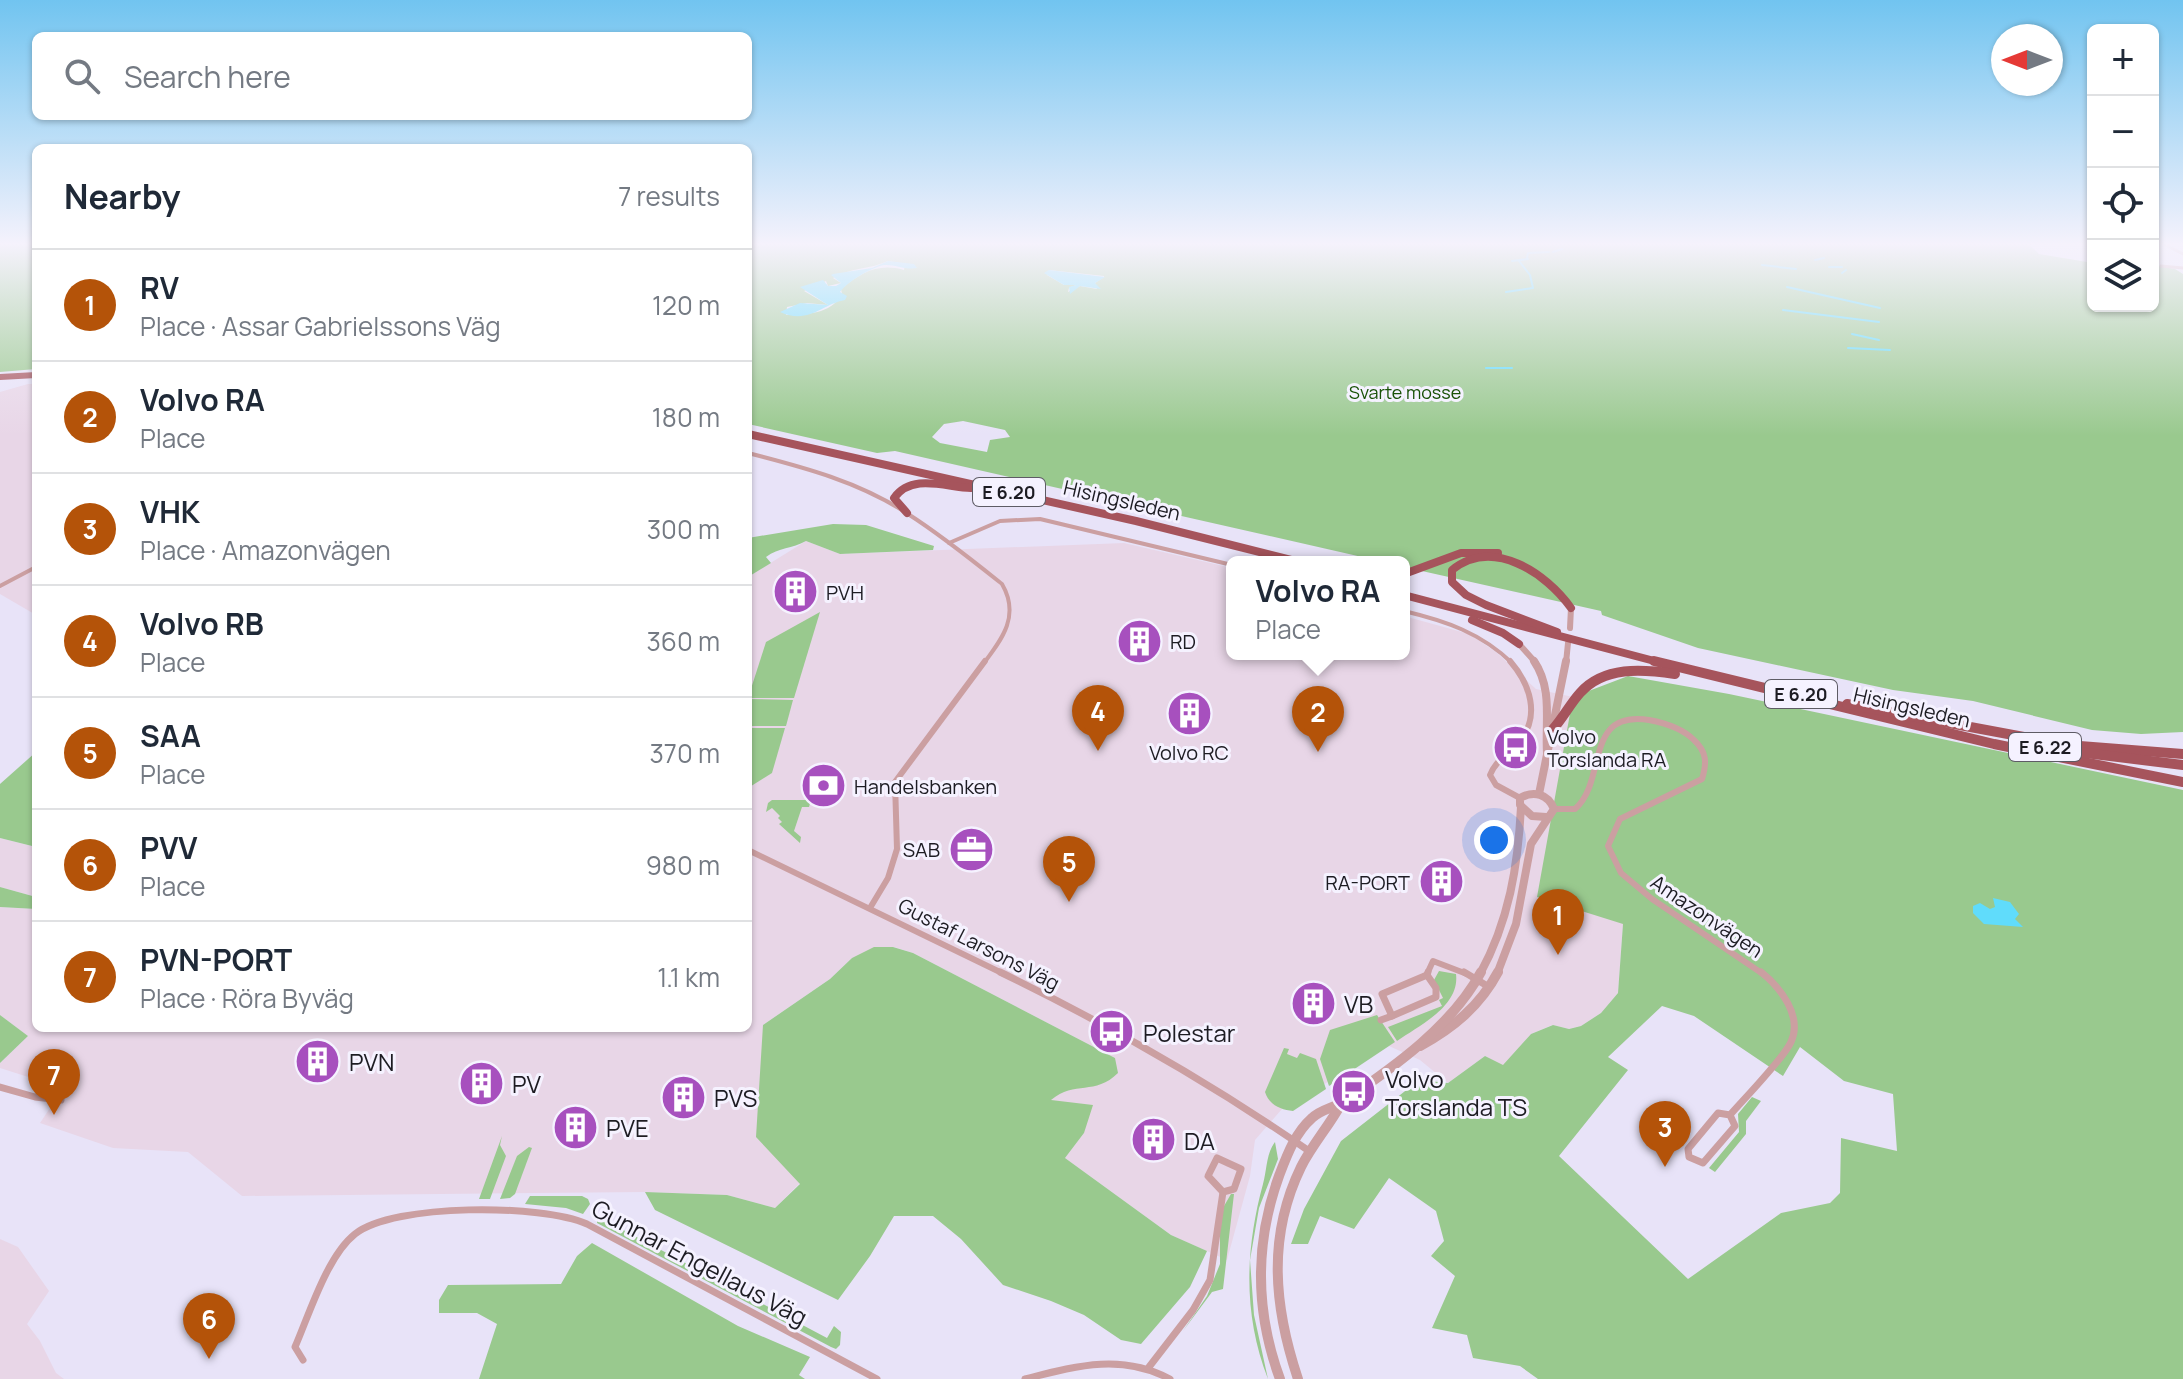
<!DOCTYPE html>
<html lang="en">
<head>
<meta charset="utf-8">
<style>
  :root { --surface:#fff; --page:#f6f6f7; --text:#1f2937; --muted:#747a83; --line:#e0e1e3; --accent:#b45309 }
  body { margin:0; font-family:Manrope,sans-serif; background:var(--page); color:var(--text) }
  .controls { position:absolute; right:24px; top:24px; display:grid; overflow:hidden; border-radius:12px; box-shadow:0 2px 6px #0004 }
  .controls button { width:72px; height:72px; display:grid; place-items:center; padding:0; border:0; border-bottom:2px solid var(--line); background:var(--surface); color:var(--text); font:40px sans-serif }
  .compass { position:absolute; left:1991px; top:24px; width:72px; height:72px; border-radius:50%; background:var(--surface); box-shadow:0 2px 6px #0004; rotate:270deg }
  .you { position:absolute; left:1494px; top:840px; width:28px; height:28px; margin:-20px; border:6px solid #fff; border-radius:50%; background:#1a73e8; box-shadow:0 0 0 12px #1a73e833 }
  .badge { display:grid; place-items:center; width:52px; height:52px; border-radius:50%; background:var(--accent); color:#fff; font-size:26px; font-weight:700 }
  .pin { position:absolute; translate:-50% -66px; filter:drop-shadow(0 2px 4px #0008) }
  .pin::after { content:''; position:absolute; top:42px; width:28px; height:24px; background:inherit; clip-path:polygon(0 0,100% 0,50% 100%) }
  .popup { position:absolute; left:1226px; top:556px; width:184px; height:104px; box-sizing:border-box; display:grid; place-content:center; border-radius:12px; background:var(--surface); filter:drop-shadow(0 2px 6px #0005); font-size:26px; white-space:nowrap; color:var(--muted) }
  .popup b { font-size:30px; color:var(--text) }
  .popup::after { content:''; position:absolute; left:50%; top:100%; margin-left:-16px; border:16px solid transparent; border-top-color:var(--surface) }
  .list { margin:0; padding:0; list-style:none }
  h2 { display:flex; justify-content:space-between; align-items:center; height:104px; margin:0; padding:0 32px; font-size:34px }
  h2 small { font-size:26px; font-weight:400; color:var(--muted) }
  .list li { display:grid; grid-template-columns:52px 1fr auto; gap:24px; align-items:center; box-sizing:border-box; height:112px; padding:0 32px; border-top:2px solid var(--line) }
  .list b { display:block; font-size:30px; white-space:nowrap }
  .list p { margin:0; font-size:26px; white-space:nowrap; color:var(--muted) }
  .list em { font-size:26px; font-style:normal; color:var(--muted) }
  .icon { flex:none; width:44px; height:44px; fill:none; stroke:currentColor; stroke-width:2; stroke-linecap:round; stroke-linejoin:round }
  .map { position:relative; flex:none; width:2183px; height:1379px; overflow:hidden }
  .search { position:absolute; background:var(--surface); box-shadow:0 2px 6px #0004; left:32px; top:32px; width:720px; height:88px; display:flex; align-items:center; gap:20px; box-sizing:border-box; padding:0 28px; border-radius:12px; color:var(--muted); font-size:30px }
  .panel { position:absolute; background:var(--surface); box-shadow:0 2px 6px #0004; left:32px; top:144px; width:720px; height:888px; border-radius:12px }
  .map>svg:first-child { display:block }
  .industrial { fill:#e8d6e7 }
  .green { fill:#99c98e; fill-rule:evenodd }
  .water { fill:#60dcfb }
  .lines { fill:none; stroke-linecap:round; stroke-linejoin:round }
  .stream { stroke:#60dcfb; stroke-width:2 }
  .minor-far3 { stroke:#cb9fa1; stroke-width:3 }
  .minor-far2 { stroke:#cb9fa1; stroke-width:4 }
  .minor-far1 { stroke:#cb9fa1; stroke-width:6 }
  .minor { stroke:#cb9fa1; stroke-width:7 }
  .tertiary-far2 { stroke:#cb9fa1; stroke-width:6 }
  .tertiary-far1 { stroke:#cb9fa1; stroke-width:8 }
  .tertiary { stroke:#cb9fa1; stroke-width:10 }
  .trunk-far2 { stroke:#a6545c; stroke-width:6 }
  .trunk-far1 { stroke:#a6545c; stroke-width:8 }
  .trunk { stroke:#a6545c; stroke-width:10 }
  .labels { text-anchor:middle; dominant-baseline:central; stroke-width:6; stroke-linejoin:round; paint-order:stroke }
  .far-park-label { font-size:18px; fill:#195207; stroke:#f5f2ff }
  .shield { fill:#f5f2ff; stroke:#5e5c65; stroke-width:2 }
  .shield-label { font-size:18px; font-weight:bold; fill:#1d1c23 }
  .street-label { font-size:20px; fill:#1d1c23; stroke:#f5f2ff }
  .poi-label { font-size:20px; fill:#1d1c23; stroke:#f5f2ff; text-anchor:start }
  .near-poi-label { font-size:24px; fill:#1d1c23; stroke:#f5f2ff; text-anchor:start }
  .near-street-label { font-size:24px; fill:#1d1c23; stroke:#f5f2ff }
</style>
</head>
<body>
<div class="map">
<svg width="2183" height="1379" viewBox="0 0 2183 1379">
  <rect width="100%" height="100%" fill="#e8e3f8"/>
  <g class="industrial">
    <polygon points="28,384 36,384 36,615 0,594 0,392"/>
    <polygon points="806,541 840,554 1124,543 1232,568 1232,654 1404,654 1404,616 1469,634 1496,652 1536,689 1573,697 1623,924 1618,993 1601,1013 1581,1026 1569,1029 1552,1025 1531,1034 1503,1066 1485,1056 1448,1083 1420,1060 1389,1046 1282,1109 1255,1140 1250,1176 1227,1260 1171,1235 1065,1158 1084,1133 1050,1101 1036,1095 1115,1058 913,953 894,947 852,958 830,979 763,1025 800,1183 775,1208 727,1195 645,1192 242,1196 188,1152 113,1148 40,1123 50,1108 56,1108 69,1090 0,1068 0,1063 28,1036 0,1015 0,907 36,909 36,1028 748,1028 748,577"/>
    <polygon points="0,838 36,847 36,897 0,887"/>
    <polygon points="0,1239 18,1247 49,1291 27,1324 40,1341 56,1373 64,1379 0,1379"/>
  </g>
  <g class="green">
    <polygon points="0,243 36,243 36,369 0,372"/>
    <path d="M748,243H2032L2030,245L2039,254L2093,263V306H2153V265L2175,269L2183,274V732L2141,734L2092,730L1973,701L1893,690L1698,648L1602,615L1601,611L1404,567V562H1384L895,451L877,453L748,424ZM888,261L905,264L904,270C878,263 862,272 841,289L842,294C830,315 807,314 786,315L787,307L807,303L828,305L804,291L826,281L828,286L841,283L833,278C849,268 871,269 888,261ZM1049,270L1104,276V277L1095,283L1097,289L1080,286L1068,292L1069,288L1076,285H1064L1047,275ZM963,421L1005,430L1010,437L990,440L987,452L940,443L932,437L944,424Z"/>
    <path d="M833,524L866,525L934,546L933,550L840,554L806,541C792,549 779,547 766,557L771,563L748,577V538Z"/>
    <polygon points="820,612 794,698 748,698 766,642"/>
    <path d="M1628,676L1729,694L2183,790V1379H1538L1520,1366L1473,1358L1467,1335L1432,1328L1455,1276L1431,1256L1444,1241L1436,1211L1389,1178L1354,1229L1320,1216L1308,1244H1291L1304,1209L1341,1141L1409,1088L1429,1081L1448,1083L1485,1056L1503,1065L1531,1034L1553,1025L1569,1029L1581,1026L1601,1013L1618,993L1623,924L1537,897L1573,697ZM1662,1006L1694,1016L1783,1076L1800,1047L1844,1081L1893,1094L1897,1151L1841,1138L1840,1193L1830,1203L1781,1213L1688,1279L1559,1156L1628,1070L1608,1057Z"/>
    <polygon points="748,699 793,700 786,726 748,726"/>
    <polygon points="748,728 785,728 772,773 748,788"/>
    <polygon points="36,752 36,847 0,838 0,784"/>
    <polygon points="772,800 811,800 809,807 802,807 794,831 801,837 800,843 779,824 782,822 778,818 780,816 772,808 766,812 768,803"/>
    <polygon points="0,887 36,897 36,909 0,907"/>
    <path d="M874,947H893L913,953L1115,1058L1118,1073C1095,1096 1075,1080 1051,1100L1093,1105L1084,1133L1065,1158L1171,1235L1207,1251L1190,1287L1141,1344L1121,1340L1084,1315L1051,1301L1003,1285L961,1239L933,1216H894L870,1256L838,1300L655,1210L645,1192L727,1195L775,1208L800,1184L756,1137L763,1025L830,979L852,958Z"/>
    <path d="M1439,971L1456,974C1460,1006 1420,1025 1397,1041L1388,1027L1442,1006L1439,1000L1443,998L1434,980Z"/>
    <polygon points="0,1015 28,1036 0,1063"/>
    <polygon points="1377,1015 1395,1042 1329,1086 1320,1059 1330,1030"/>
    <path d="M1284,1048L1289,1049L1287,1054L1297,1058L1300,1053L1316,1059L1326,1089L1293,1111C1281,1110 1269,1105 1265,1092Z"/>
    <polygon points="1752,1097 1761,1101 1746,1121 1746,1134 1715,1172 1709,1168 1739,1132 1738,1114"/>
    <polygon points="502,1136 500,1145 506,1156 490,1199 479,1199"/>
    <path d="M1275,1142L1278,1159L1259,1208L1250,1260L1254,1315L1268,1379C1243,1315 1245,1250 1263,1184C1267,1170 1266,1154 1275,1142Z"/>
    <polygon points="529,1147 532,1148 515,1194 510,1198 500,1199 517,1156"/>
    <polygon points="1231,1194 1234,1194 1223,1289 1212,1292 1183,1331 1207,1296 1220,1264 1220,1226 1224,1206"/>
    <polygon points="530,1196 582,1196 588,1199 590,1204 583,1214 566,1208 525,1204"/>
    <polygon points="597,1216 827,1338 834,1326 841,1332 840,1345 836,1349 831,1347 597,1223"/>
    <polygon points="592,1243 738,1326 810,1357 799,1375 805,1379 479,1379 497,1324 477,1313 439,1313 439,1300 448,1285 561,1284 577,1256"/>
  </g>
  <g class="water">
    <path d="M888,261L914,264L917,268C905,270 894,264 884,265C872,267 847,282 840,292L847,296L845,300C822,304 809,325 780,312L800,303L828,305L800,287L823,280L828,286H836L841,283L831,275L833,274L872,268Z"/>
    <polygon points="1049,270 1105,277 1095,283 1101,289 1080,286 1070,294 1069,287 1076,285 1064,285 1044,273"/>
    <polygon points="1993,898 2010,902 2019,914 2015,919 2023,927 1984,924 1973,913 1973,906 1980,903 1990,909 1995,907"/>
  </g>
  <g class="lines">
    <g class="stream">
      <polyline points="1553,252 1562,249"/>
      <polyline points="1527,258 1528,253 1549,252"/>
      <polyline points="1815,260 1824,258"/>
      <polyline points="1512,261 1528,259"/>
      <polyline points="1762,265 1796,269"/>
      <polyline points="1829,267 1842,267"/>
      <polyline points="1842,273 1846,270"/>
      <polyline points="1787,287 1880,308"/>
      <polyline points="1506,292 1533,288 1530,275 1519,261"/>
      <polyline points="1783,310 1879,322"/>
      <polyline points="1852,334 1879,340"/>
      <polyline points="1848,348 1890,350"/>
      <polyline points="1486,368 1512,368"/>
    </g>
    <g class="minor-far3">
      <polyline points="2162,243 2183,254"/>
      <polyline points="2161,266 2183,268"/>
    </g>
    <g class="minor-far2">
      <path d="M748,453C803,467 860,482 908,514C941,535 972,560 1002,584C1020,615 1003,638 984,663"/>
      <polyline points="949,543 1000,521 1040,519 1232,565"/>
      <polyline points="0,586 36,567"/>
      <path d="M1404,611C1446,621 1481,633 1512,663"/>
    </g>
    <g class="minor-far1">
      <path d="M1510,661C1530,684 1541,716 1519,742C1509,753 1496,760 1490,775L1496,785L1520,798"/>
      <path d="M1554,809H1575C1608,780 1583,710 1649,720C1665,723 1682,728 1694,740C1707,752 1707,763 1702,779L1620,819L1608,846L1621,873L1652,899L1763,974"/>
      <polyline points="748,850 1004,974"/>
      <polyline points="870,908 888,878 897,849 895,782 985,661"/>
      <polyline points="1427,974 1433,961 1467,974"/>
    </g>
    <g class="minor">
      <path d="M1000,972C1107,1024 1211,1083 1309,1151"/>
      <polyline points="1464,972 1489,987"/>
      <polyline points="1427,975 1428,972"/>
      <polygon points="1427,975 1436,988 1436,997 1392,1016 1382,994"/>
      <polyline points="1381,1020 1392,1016"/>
      <polyline points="0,1087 35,1097 61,1100"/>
      <polygon points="1718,1113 1730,1115 1735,1126 1703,1163 1689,1157 1688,1149"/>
      <path d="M1730,1115C1744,1099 1784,1058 1791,1042C1803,1016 1780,987 1761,972"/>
      <polygon points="1217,1158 1241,1169 1234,1189 1223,1192 1208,1176"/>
      <path d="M303,1360L295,1347C309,1315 327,1256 355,1234C394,1203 542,1204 587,1224L877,1379"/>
      <polyline points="1149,1367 1193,1310 1210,1280 1223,1192"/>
      <path d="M1025,1379C1076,1366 1121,1353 1170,1379"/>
    </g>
    <g class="tertiary-far2">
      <polyline points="1570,628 1571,608"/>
      <polyline points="1519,644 1536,663"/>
      <polyline points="1566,663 1568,643"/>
    </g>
    <g class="tertiary-far1">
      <path d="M1534,661C1553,689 1545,721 1547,753"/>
      <polyline points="1539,794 1566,661"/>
      <path d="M1480,974C1509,921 1518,866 1521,807"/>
      <path d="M1497,974L1516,924L1531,844L1554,809C1548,794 1534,790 1520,798V805L1532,816L1546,817"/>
    </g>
    <g class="tertiary">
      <path d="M1420,1046C1453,1028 1480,1006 1498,972"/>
      <path d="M1280,1379C1255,1311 1254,1245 1279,1176C1287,1155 1295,1133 1312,1118C1321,1109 1334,1108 1344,1101C1394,1067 1452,1026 1481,972"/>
      <path d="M1298,1379C1274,1307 1267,1237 1301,1167C1312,1145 1329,1126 1341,1104"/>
    </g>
    <polyline class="trunk-far2" points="0,377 36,375"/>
    <g class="trunk-far1">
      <polyline points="748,434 1136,521 1299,562"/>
      <path d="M907,513L894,498C912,473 945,487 971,488"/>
      <polyline points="1404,574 1461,553 1498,553"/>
      <polyline points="1404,595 1662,663"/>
      <polyline points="1472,620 1503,633 1519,644"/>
      <path d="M1557,632L1486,605L1466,595L1452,582V570C1493,537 1546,573 1571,608"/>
    </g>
    <g class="trunk">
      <polyline points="1654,661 1994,744 2183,782"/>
      <polyline points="1847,704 2067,745 2183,754"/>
      <path d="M1553,729C1563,718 1570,704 1580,693C1604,666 1642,669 1675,674"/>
      <polyline points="2061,750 2183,765"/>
    </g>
  </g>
  <linearGradient id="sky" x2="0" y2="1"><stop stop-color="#71c4f0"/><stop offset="0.56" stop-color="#f5f2fc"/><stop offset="1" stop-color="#f5f2fc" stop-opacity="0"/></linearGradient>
  <rect width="2183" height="436" fill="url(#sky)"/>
  <defs>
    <symbol id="building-disc" viewBox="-11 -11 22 22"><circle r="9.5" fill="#a750be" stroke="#f5f2ff"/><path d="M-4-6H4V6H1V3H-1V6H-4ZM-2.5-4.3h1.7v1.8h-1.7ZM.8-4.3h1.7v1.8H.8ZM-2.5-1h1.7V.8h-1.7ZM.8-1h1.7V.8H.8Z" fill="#fff"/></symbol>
    <symbol id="bus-disc" viewBox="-11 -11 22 22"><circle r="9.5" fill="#a750be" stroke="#f5f2ff"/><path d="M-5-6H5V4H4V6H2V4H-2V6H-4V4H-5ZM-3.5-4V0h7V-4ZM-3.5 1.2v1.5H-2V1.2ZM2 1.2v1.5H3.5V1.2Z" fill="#fff"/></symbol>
    <symbol id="bank-disc" viewBox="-11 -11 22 22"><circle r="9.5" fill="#a750be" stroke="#f5f2ff"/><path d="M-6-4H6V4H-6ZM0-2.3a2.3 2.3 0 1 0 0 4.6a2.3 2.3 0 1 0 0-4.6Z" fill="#fff"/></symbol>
    <symbol id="office-disc" viewBox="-11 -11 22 22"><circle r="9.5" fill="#a750be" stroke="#f5f2ff"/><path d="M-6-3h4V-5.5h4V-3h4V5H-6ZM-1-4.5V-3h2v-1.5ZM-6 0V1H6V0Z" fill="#fff"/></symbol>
  </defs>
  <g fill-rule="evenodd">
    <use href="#building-disc" x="770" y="566" width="51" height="51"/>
    <use href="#building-disc" x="1114" y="616" width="51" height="51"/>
    <use href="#building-disc" x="1164" y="688" width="51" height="51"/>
    <use href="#bus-disc" x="1490" y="722" width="51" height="51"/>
    <use href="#bank-disc" x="798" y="760" width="51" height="51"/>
    <use href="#office-disc" x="946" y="824" width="51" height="51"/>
    <use href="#building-disc" x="1416" y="856" width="51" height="51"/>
    <use href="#building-disc" x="1288" y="978" width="51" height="51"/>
    <use href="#bus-disc" x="1086" y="1006" width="51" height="51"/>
    <use href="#building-disc" x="292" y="1036" width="51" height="51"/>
    <use href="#building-disc" x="456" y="1058" width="51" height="51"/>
    <use href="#bus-disc" x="1328" y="1066" width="51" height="51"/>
    <use href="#building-disc" x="658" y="1072" width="51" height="51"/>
    <use href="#building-disc" x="550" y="1102" width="51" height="51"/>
    <use href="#building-disc" x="1128" y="1114" width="51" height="51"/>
  </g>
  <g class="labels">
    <g class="far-park-label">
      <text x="1405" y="392">Svarte mosse</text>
    </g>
    <g class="shield">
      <rect x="973" y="478" width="72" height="28" rx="6"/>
      <rect x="1765" y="680" width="72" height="28" rx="6"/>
      <rect x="2009" y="733" width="72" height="28" rx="6"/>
    </g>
    <g class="shield-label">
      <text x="1009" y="492">E 6.20</text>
      <text x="1801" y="694">E 6.20</text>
      <text x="2045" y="747">E 6.22</text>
    </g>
    <g class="street-label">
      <text transform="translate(1122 500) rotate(13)">Hisingsleden</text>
      <text transform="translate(1912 707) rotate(13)">Hisingsleden</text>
      <text transform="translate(1707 916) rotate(34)">Amazonvägen</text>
      <text transform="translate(979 944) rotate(27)">Gustaf Larsons Väg</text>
    </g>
    <g class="poi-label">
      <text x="826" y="592">PVH</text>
      <text x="1170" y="641">RD</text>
      <text x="1547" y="736">Volvo<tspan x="1547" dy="23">Torslanda RA</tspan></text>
      <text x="1189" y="752" text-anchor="middle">Volvo RC</text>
      <text x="854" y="786">Handelsbanken</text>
      <text x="940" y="849" text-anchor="end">SAB</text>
      <text x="1410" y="882" text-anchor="end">RA-PORT</text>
    </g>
    <g class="near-poi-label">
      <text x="1344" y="1003">VB</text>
      <text x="1143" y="1032">Polestar</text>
      <text x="349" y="1061">PVN</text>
      <text x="1385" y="1078">Volvo<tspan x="1385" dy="28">Torslanda TS</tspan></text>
      <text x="512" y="1083">PV</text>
      <text x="714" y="1097">PVS</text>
      <text x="606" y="1127">PVE</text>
      <text x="1184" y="1140">DA</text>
    </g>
    <g class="near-street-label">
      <text transform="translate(700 1262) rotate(28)">Gunnar Engellaus Väg</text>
    </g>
  </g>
</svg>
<div class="controls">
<button>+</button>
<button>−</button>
<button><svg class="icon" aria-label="locate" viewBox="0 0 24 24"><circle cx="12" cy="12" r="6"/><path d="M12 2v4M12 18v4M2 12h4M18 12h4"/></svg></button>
<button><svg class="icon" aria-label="layers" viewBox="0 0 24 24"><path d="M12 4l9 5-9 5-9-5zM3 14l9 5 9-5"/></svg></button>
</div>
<svg class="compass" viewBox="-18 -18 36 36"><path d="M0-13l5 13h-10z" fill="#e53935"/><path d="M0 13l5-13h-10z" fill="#747a83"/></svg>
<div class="you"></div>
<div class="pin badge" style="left:1558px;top:955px">1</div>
<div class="pin badge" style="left:1318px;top:752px">2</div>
<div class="popup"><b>Volvo RA</b>Place</div>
<div class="pin badge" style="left:1665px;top:1167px">3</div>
<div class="pin badge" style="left:1098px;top:751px">4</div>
<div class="pin badge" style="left:1069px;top:902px">5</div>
<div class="pin badge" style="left:209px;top:1359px">6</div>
<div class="pin badge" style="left:54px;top:1115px">7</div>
<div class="search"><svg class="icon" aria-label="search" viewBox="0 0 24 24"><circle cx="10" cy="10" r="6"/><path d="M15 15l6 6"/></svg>Search here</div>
<section class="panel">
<h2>Nearby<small>7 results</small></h2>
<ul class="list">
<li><span class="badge">1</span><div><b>RV</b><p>Place · Assar Gabrielssons Väg</p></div><em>120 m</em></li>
<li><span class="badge">2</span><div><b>Volvo RA</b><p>Place</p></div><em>180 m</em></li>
<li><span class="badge">3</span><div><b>VHK</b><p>Place · Amazonvägen</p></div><em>300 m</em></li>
<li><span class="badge">4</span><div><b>Volvo RB</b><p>Place</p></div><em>360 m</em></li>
<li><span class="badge">5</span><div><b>SAA</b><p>Place</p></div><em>370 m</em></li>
<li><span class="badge">6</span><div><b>PVV</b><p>Place</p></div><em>980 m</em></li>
<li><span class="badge">7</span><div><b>PVN-PORT</b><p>Place · Röra Byväg</p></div><em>1.1 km</em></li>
</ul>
</section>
</div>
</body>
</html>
